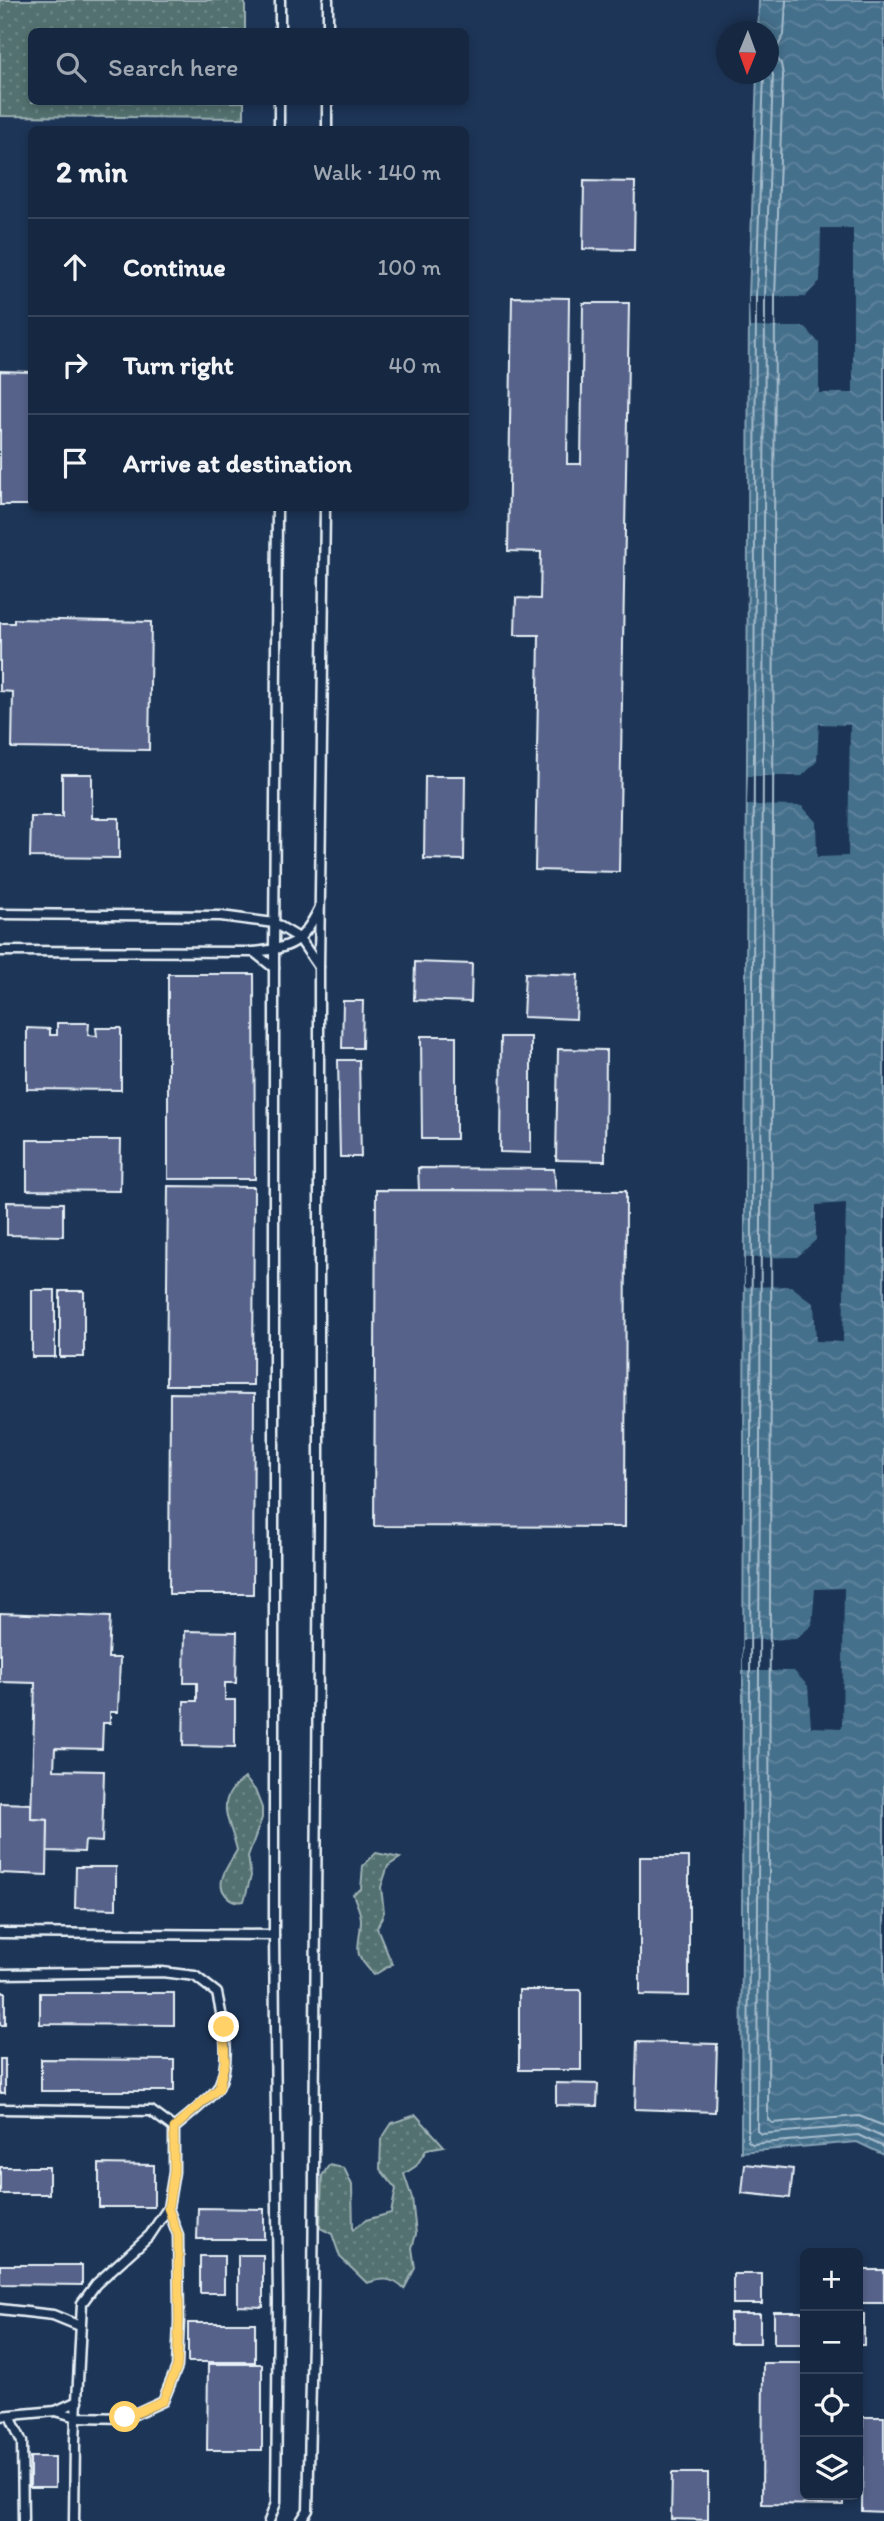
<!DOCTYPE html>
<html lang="en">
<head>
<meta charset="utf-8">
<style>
  :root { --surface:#162841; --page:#1f3048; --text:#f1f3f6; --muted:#9ea6b1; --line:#35445a }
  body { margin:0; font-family:Itim,sans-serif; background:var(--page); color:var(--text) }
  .controls { position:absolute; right:21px; bottom:21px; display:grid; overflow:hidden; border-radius:10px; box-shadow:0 4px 10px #0003 }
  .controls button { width:63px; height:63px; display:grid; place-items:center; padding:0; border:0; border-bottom:2px solid var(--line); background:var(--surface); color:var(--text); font:35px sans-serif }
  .compass { position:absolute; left:716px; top:21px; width:63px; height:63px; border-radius:50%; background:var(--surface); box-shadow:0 4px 10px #0003; rotate:181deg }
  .stop { position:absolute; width:21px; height:21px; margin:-16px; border:5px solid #ffd166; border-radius:50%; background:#fff }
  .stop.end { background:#ffd166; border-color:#fff; box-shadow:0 2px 7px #0008 }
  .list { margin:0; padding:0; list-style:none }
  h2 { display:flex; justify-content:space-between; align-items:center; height:91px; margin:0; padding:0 28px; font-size:30px }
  h2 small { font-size:23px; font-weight:400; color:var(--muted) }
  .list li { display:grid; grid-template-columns:46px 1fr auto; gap:21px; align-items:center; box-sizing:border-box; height:98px; padding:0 28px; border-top:2px solid var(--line) }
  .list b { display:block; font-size:26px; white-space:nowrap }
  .list em { font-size:23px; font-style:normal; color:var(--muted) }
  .icon { flex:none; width:38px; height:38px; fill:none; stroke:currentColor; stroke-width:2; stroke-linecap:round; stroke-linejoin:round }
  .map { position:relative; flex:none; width:884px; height:2521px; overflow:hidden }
  .search { position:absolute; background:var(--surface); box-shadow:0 4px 10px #0003; left:28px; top:28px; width:441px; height:77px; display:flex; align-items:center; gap:18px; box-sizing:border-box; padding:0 24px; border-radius:10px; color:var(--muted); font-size:26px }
  .panel { position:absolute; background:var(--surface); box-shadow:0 4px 10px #0003; left:28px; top:126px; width:441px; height:385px; border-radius:10px }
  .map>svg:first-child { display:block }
  .grass { fill:url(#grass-dots); stroke:#9db1b4; stroke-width:2 }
  .water { fill:url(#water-waves); stroke:#86a3b7; stroke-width:2 }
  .pier { fill:#1d3557 }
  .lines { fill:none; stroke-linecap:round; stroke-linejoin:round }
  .shore { stroke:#a7bdcd; stroke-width:2 }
  .building { fill:#56628a; stroke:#e8f1f8; stroke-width:2 }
  .lane-casing { stroke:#e8f1f8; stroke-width:13 }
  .lane { stroke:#1d3557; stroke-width:8 }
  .route { stroke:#ffd166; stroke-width:9 }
</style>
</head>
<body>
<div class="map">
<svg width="884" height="2521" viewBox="0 0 884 2521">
  <defs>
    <pattern id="grass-dots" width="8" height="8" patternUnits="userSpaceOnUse" patternTransform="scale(1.75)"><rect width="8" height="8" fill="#527170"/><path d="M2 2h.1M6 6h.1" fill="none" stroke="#6b8685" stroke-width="1.8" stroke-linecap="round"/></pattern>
    <pattern id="water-waves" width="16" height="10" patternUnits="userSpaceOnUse" patternTransform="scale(1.75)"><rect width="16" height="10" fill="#456f8c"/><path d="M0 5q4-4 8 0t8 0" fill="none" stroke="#60849d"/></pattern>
  </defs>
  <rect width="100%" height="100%" fill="#1d3557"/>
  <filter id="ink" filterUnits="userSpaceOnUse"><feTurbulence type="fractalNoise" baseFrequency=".0143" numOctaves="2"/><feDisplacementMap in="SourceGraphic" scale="14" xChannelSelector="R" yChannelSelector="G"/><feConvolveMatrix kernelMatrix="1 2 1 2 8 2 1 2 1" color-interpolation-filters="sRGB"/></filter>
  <g filter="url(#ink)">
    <g class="grass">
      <polygon points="0,0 245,0 245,31 32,32 32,102 244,102 244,118 0,116"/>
      <path d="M245,1778L255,1790L262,1808V1818L248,1856L251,1876L244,1901C230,1904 217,1891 223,1876C226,1867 233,1858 237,1850C230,1819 212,1801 245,1778Z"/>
      <path d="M376,1853L400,1858L388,1866L381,1887L384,1912L377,1928L392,1964L374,1975C351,1950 359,1953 361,1922C362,1913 356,1903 353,1894L361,1889L363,1866Z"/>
      <path d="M416,2115L444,2146L427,2149L416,2166L404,2174L412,2198L416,2234L412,2248L415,2268L404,2289C392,2277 382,2278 367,2283L340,2257L332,2234L320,2228L322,2176L329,2165L344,2168L352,2185L353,2229L366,2220L391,2213L396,2189L380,2169L381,2140L392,2123Z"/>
    </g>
    <polygon class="water" points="759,0 884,0 884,2155 857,2142 741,2152 749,297 757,74 768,74 768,32 758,31"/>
    <g class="pier">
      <polygon points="821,228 853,228 853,393 819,393 819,343 805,327 750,327 749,297 805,297 820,281"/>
      <polygon points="819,724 850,725 848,856 817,857 816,822 802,806 747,805 748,776 802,776 817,761"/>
      <polygon points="846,1203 843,1342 816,1341 814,1304 791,1286 745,1287 745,1258 797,1257 816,1240 816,1205"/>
      <polygon points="844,1588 842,1728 811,1727 808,1686 794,1671 743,1671 743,1640 796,1639 812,1625 815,1589"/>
    </g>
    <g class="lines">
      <g class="shore">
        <polyline points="786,0 784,35 774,53 781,64 783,75 775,297 768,2120 772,2123 859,2116 884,2126"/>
        <polyline points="768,64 773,75 765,297 757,2131 761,2134 858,2126 884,2138"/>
        <polyline points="764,74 756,297 748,2141 752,2144 858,2135 884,2147"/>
      </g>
    </g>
    <g class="building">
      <polygon points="584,181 635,182 634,250 583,249"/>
      <polygon points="512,297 569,298 567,464 581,464 583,303 629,303 619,872 535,870 539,635 515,635 516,598 540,599 541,552 508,551"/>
      <polygon points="0,371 32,372 32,505 0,505"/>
      <polygon points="14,619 151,622 149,750 12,748 13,692 0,691 0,623 14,623"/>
      <polygon points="62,774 92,774 92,818 119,818 119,858 30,857 31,817 62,817"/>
      <polygon points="425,776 465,776 464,860 424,859"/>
      <polygon points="415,962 472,964 471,1002 414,1000"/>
      <polygon points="525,973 578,975 576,1019 523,1017"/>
      <polygon points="168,974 254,974 255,1179 168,1179"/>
      <polygon points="343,1001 363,1001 362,1048 342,1048"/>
      <polygon points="57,1023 89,1023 88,1035 97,1036 96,1028 121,1028 121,1090 27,1089 27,1028 50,1029 50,1035 57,1035"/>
      <polygon points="421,1036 456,1036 456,1139 422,1139"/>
      <polygon points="501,1037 531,1037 531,1153 500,1152"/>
      <polygon points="558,1049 606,1050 605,1161 556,1160"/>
      <polygon points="338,1060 359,1060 361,1157 340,1157"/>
      <polygon points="27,1140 121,1140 120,1191 27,1190"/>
      <polygon points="418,1168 554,1169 556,1191 419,1190"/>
      <polygon points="168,1186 254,1187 253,1385 166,1385"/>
      <polygon points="376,1190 626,1191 625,1527 374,1526"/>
      <polygon points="7,1202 63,1203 63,1236 7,1235"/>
      <rect x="32" y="1290" width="23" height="67"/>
      <rect x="60" y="1291" width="24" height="66"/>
      <polygon points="170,1393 254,1394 253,1594 169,1594"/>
      <polygon points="0,1613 110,1617 108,1658 120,1658 118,1712 110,1712 110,1723 103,1723 102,1749 55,1748 54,1770 104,1771 102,1842 85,1841 84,1852 47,1851 48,1820 31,1819 35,1683 0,1682"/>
      <polygon points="185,1631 237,1632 236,1683 225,1683 225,1700 235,1700 235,1747 183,1746 184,1701 197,1701 197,1683 184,1683"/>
      <polygon points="0,1803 31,1804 31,1819 48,1820 47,1875 0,1873"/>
      <polygon points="640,1857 689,1857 689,1996 640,1995"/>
      <polygon points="76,1867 116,1867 116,1909 75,1908"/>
      <rect x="519" y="1990" width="62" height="80"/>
      <rect x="0" y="1992" width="5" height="33"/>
      <polygon points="40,1993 174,1993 174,2025 40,2024"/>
      <polygon points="637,2042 717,2044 715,2112 635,2109"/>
      <rect x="0" y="2059" width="5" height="34"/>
      <polygon points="41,2059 174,2060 174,2091 41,2091"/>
      <polygon points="556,2083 598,2084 597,2106 556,2105"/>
      <polygon points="99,2164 154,2165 154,2207 99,2207"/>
      <polygon points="745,2164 793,2169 790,2198 742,2193"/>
      <rect x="0" y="2167" width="49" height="27"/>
      <polygon points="198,2208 264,2209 264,2239 197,2239"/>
      <polygon points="238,2255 263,2255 263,2307 238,2306"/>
      <rect x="200" y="2256" width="24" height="37"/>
      <polygon points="0,2265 82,2265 82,2285 0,2284"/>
      <rect x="858" y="2270" width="26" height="33"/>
      <rect x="733" y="2274" width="29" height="30"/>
      <rect x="774" y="2312" width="31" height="32"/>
      <polygon points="858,2313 864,2314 864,2345 858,2345"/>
      <rect x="730" y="2314" width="30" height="29"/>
      <rect x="188" y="2323" width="67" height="39"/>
      <polygon points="763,2363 805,2363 805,2495 843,2495 843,2505 762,2504"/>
      <polygon points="208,2364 262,2364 262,2450 207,2450"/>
      <polygon points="863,2417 884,2417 884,2512 862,2511"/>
      <rect x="30" y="2457" width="25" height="30"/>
      <polygon points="672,2473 708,2473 708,2520 671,2519"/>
    </g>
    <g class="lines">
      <defs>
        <g id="lane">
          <polyline points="280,32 280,0"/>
          <polyline points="328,32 328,0"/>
          <polyline points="279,130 279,102"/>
          <polyline points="327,130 327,102"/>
          <polyline points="0,914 221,916 274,923 299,938 319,967 319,1523 313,2297 308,2510 301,2521"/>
          <polyline points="0,951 254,952 274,968"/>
          <path d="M254,952C292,948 302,943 319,909"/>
          <polyline points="319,967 325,508"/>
          <polyline points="0,1933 274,1935 274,950 277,508"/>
          <path d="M0,1974L162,1972L195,1976L217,1993C223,2022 232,2059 219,2086C214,2096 184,2119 174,2128V2172L168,2208L150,2235L96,2284L82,2303L75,2440L74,2521"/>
          <polyline points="0,2109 151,2111 174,2128"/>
          <polyline points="0,2309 53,2315 80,2326"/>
          <polyline points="56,2411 77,2417 126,2418 163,2401 177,2367 179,2321 178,2235 168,2208"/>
          <polyline points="0,2416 56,2411 78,2401"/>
          <polyline points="10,2416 22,2442 23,2521"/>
          <polyline points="269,2521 276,2503 278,2300 274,1935"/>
        </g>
      </defs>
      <use href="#lane" class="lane-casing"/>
      <use href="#lane" class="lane"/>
    </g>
  </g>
  <g class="lines" filter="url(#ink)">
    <polyline class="route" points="125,2417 163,2401 177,2367 179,2321 178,2235 168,2208 174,2172 174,2128 219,2088 225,2062 224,2027"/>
  </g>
</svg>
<div class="controls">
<button>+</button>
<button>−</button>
<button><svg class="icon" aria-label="locate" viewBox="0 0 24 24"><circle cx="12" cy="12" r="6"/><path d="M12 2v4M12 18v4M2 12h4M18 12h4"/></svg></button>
<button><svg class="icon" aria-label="layers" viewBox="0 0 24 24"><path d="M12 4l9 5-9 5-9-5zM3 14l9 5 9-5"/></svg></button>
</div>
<svg class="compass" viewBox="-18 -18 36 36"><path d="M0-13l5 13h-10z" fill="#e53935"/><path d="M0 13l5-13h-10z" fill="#9ea6b1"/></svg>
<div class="stop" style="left:125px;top:2417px"></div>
<div class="stop end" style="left:224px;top:2027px"></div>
<div class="search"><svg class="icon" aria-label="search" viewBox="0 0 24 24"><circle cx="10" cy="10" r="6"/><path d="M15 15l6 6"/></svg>Search here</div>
<section class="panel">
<h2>2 min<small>Walk · 140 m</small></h2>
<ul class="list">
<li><svg class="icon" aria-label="ahead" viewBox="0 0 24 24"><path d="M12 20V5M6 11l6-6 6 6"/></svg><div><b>Continue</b></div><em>100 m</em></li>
<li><svg class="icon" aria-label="right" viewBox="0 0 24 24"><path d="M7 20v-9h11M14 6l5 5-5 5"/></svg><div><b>Turn right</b></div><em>40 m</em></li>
<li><svg class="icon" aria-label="arrive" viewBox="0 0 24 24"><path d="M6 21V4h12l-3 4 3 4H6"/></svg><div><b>Arrive at destination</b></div></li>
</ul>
</section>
</div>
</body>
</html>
